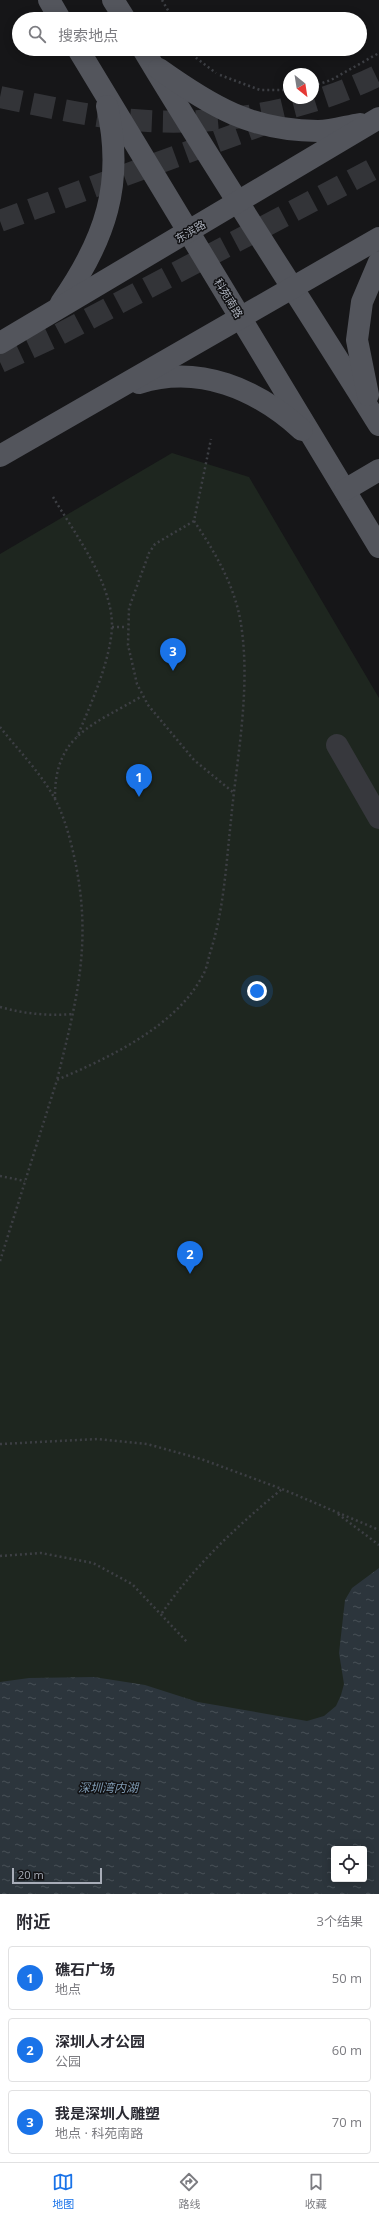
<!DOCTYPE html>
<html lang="zh">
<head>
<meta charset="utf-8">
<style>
  :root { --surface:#fff; --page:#f2f2f3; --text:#2b2b33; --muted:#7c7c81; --line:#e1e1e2; --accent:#1a73e8 }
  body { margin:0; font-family:"Open Sans","Noto Sans SC",sans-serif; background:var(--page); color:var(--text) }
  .controls { position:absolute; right:12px; bottom:12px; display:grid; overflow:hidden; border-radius:4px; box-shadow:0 2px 10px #0003 }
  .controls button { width:36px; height:36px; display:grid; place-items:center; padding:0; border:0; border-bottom:1px solid var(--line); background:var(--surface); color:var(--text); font:20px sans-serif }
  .compass { position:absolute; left:283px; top:68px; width:36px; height:36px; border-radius:50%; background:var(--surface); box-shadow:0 2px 10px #0003; rotate:150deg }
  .scale { position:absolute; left:12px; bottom:10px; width:90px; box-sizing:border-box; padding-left:4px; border:2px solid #a8adb8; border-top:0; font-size:11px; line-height:14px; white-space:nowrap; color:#a8adb8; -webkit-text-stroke:3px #111113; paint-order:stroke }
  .you { position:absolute; left:257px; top:991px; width:14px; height:14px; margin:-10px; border:3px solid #fff; border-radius:50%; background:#1a73e8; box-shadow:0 0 0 6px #1a73e833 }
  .badge { display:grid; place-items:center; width:26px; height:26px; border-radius:50%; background:var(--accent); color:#fff; font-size:13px; font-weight:700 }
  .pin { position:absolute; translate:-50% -33px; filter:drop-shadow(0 1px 2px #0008) }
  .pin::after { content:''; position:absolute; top:21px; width:14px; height:12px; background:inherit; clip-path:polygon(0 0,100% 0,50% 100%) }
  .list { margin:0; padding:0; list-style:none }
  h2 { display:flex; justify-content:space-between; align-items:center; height:52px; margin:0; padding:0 16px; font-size:17px }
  h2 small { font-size:13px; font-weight:400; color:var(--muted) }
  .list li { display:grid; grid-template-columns:26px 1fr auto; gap:12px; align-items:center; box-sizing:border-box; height:64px; margin:0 8px 8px; padding:0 8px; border:1px solid var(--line); border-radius:4px }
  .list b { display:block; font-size:15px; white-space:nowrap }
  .list p { margin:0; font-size:13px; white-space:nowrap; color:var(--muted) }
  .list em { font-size:13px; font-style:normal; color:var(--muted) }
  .icon { flex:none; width:22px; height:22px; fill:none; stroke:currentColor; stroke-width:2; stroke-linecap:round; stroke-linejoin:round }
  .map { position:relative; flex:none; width:379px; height:1894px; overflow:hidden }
  .search { position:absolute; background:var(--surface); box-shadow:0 2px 10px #0003; left:12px; right:12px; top:12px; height:44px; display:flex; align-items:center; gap:10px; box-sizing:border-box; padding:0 14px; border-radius:22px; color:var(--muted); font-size:15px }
  .sheet { height:268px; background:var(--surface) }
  nav { display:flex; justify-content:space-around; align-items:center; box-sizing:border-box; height:56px; border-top:1px solid var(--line); background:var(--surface); font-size:11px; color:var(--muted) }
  nav a { display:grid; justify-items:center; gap:2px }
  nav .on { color:var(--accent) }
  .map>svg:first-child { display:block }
  .green { fill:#1e261f; fill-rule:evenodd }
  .water { fill:url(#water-ripples); fill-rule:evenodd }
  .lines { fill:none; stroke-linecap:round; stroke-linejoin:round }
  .highway-tunnel { stroke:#333438; stroke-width:22; stroke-dasharray:22 11; stroke-linecap:butt }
  .path { stroke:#3d3f44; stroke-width:2.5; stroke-dasharray:2 3; stroke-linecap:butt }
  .minor { stroke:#37383d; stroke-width:22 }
  .major { stroke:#53555c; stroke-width:22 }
  .labels { text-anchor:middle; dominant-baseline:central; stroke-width:3; stroke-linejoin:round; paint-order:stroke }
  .street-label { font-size:11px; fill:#a8adb8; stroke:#111113 }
  .water-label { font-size:12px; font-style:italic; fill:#7f9bb3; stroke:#111113 }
</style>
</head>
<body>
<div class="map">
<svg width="379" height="1894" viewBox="0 0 379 1894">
  <defs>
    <pattern id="water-ripples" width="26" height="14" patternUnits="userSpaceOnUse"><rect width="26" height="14" fill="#2c353c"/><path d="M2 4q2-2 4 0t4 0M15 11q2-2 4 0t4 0" fill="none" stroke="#485056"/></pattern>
  </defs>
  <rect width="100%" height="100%" fill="#161618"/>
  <path class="green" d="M172,453L249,477L379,698V1894H0V554ZM334,1849H364V1879H334Z"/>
  <path class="water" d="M379,1568V1894H0V1682L29,1678L94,1677L145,1685L198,1702L307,1721L324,1716L336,1706L341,1695L344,1684L339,1653L345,1600L352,1588ZM334,1849H364V1879H334Z"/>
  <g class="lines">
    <g class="highway-tunnel">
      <path d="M0,97C40,105 81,115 122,119C210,128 300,114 379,75"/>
      <polyline points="0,221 267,123"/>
      <polyline points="0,362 56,336 379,166"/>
    </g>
    <g class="path">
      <polyline points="162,0 173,19"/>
      <polyline points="191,49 195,57 216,73"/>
      <polyline points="220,75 260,90 289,90"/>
      <polyline points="313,86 331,80 379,53"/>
      <path d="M53,497C75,534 112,582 112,626C111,660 90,706 77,737"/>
      <polyline points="194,521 155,544 149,553 129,608 128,645 137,684 148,705 194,760 234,793"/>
      <polyline points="112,627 127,627"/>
      <path d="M0,727C18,750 41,773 55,799C64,816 70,838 74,856C93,941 77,999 57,1080"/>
      <path d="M55,799C54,734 94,725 142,696"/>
      <path d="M0,1007C25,1014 48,1016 73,1014"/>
      <polyline points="0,1176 25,1181"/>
      <path d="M0,1261L57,1080C108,1058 176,1027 203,975C207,968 208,960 210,953C224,910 226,865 231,820C237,756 251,689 241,624C235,586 215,552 194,521L211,439"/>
      <polyline points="0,1444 98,1439 147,1444 201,1459 282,1489 379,1530"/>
      <polyline points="338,1514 379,1545"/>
      <polyline points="0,1556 41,1553 93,1563 132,1584 188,1643"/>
      <path d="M162,1613C195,1565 237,1526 282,1489"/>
    </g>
    <polyline class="minor" points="337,745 379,818"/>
    <g class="major">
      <polyline points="49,0 60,19"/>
      <polyline points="113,0 125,19"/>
      <polyline points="78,49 379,547"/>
      <path d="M143,49C219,176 301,299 379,425"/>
      <path d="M159,69C211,106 252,131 318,131C332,131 347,126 360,124"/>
      <path d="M61,303C105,240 125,183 107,106"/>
      <polyline points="0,343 379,118"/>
      <path d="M139,383C199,364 257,389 302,430"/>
      <polyline points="368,395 357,340 362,302 379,262"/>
      <polyline points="0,456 379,238"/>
      <polyline points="345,490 379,470"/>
    </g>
  </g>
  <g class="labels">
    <g class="street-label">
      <text transform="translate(190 231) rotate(-30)">东滨路</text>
      <text transform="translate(229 298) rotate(59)">科苑南路</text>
    </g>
    <g class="water-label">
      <text x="108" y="1787">深圳湾内湖</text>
    </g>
  </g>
</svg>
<div class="controls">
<button><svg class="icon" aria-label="locate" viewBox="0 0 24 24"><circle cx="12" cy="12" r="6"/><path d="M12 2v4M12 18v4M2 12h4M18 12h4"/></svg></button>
</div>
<svg class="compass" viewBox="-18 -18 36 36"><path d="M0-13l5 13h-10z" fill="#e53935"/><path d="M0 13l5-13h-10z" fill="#7c7c81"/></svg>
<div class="scale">20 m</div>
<div class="you"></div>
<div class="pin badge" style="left:139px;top:797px">1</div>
<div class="pin badge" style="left:190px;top:1274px">2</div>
<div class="pin badge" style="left:173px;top:671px">3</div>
<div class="search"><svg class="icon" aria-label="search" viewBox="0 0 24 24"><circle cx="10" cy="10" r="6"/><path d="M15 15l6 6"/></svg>搜索地点</div>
</div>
<section class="sheet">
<h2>附近<small>3个结果</small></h2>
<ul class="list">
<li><span class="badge">1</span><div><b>礁石广场</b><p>地点</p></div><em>50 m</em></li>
<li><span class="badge">2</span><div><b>深圳人才公园</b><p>公园</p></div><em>60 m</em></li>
<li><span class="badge">3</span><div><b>我是深圳人雕塑</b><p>地点 · 科苑南路</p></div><em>70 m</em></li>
</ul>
</section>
<nav>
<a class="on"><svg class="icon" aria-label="map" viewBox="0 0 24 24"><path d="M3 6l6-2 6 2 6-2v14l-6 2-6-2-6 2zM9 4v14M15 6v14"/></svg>地图</a>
<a><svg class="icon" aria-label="directions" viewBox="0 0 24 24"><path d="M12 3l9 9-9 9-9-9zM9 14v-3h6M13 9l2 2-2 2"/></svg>路线</a>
<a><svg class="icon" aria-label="saved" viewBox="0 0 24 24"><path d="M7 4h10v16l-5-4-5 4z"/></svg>收藏</a>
</nav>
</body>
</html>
